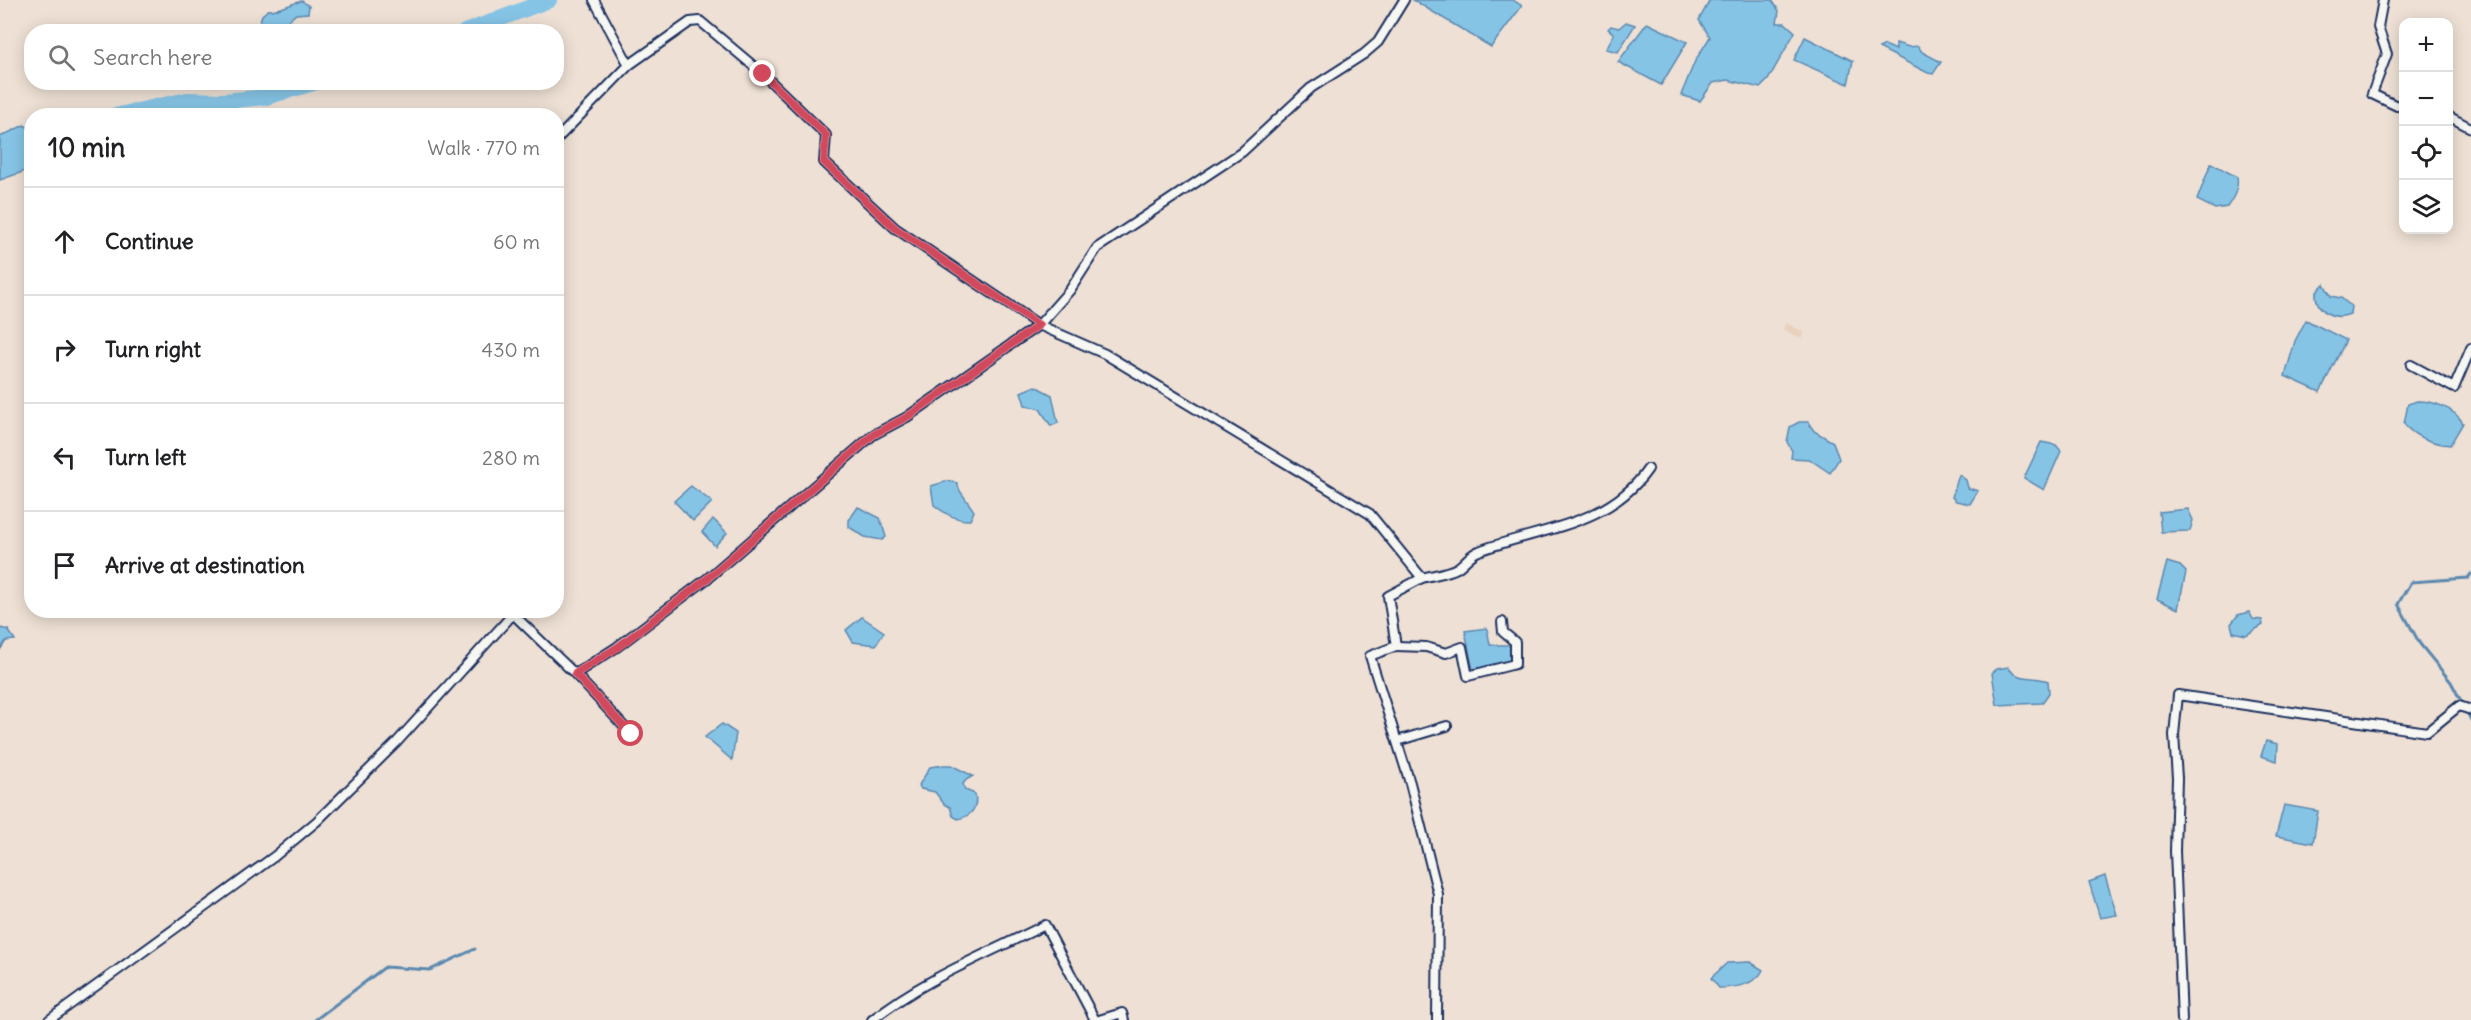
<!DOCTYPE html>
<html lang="en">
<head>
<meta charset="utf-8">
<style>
  :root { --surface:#fff; --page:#f6f6f6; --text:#202124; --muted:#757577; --line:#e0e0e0 }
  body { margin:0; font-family:Delius,sans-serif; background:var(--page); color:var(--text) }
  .controls { position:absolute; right:18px; top:18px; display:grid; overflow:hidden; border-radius:12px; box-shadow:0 3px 15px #0003 }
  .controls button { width:54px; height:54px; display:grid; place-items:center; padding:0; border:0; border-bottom:2px solid var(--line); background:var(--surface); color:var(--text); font:30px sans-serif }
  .stop { position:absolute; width:18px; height:18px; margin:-14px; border:4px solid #d1495b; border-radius:50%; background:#fff }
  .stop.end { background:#d1495b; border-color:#fff; box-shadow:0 2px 6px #0008 }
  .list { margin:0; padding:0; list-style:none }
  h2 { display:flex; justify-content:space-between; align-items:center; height:78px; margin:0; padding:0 24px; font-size:26px }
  h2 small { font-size:20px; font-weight:400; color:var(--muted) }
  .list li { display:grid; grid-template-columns:39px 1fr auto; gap:18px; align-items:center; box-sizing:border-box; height:108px; padding:0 24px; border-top:2px solid var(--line) }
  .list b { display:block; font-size:22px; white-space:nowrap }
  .list em { font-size:20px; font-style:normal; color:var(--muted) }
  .icon { flex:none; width:33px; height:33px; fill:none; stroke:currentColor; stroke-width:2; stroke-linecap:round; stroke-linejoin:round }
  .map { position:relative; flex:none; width:2471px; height:1020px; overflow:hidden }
  .search { position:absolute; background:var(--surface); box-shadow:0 3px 15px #0003; left:24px; top:24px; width:540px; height:66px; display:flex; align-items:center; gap:15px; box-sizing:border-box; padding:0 21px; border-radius:24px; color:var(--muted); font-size:22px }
  .panel { position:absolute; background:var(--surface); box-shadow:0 3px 15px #0003; left:24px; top:108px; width:540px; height:510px; border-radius:24px }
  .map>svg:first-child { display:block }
  .built { fill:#e9d1bf }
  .water { fill:#86c4e6; stroke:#5b88b0; stroke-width:1.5 }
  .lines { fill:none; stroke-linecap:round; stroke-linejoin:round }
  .stream { stroke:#5b88b0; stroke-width:3 }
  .river { stroke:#86c4e6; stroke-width:16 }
  .minor-casing { stroke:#1b2f5e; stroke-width:12 }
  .minor { stroke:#f6f6f2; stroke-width:8 }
  .route { stroke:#d1495b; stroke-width:8 }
</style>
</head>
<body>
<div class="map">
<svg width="2471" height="1020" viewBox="0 0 2471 1020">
  <rect width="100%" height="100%" fill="#eee0d4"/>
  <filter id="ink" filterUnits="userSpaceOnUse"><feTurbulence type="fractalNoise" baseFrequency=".0167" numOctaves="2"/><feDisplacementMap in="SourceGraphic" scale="12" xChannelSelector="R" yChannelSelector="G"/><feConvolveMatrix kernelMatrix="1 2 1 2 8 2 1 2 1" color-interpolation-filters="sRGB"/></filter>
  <g filter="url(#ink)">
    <polygon class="built" points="1786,323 1804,332 1801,339 1783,329"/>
    <g class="water">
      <polygon points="1413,0 1513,0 1522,6 1491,47"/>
      <polygon points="1710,0 1772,0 1779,11 1777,23 1785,23 1795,32 1768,80 1760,88 1728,80 1713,83 1700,101 1681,95 1695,61 1710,37 1699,20"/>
      <path d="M302,1L309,6L308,13L296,14L280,28L271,30L260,21L262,15L268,10C282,10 289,4 302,1Z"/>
      <polygon points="1626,22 1635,25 1618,52 1606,49 1614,34 1608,29 1611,26 1619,28"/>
      <polygon points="1647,23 1687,42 1661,85 1618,62"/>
      <polygon points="1805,37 1853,61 1848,84 1794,60"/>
      <polygon points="1896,43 1909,47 1918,46 1922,52 1941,62 1933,74 1928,73 1879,48 1885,45 1896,50"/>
      <polygon points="24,125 31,129 31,169 0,180 0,137"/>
      <path d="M2211,163L2237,177C2239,187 2233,199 2227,207L2215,209L2197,200Z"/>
      <path d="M2324,284L2331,296L2341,298L2351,306L2350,314C2334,321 2315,311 2316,292Z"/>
      <polygon points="2306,320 2346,340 2320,392 2285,376 2295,341"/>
      <polygon points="1035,386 1052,395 1058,423 1051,426 1040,409 1025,405 1021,392"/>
      <path d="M2417,401C2434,401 2454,408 2463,423L2450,445C2432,443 2415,438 2404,424L2408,404Z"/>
      <polygon points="1799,422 1808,422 1814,431 1833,442 1839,459 1830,473 1809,459 1791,458 1792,451 1787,442 1790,427"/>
      <polygon points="2041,442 2056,445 2061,451 2044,490 2024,478"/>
      <polygon points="1959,475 1966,480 1968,488 1978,491 1970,504 1956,501 1952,497"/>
      <path d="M948,481L957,483L960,491L974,511L970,520C957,521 944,513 934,505L931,486Z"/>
      <polygon points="691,486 712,502 693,521 674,501"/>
      <polygon points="858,507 880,518 886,537 882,540 865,537 849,527 849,520"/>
      <polygon points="2188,509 2193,520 2190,531 2161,532 2159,512"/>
      <polygon points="713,519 727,533 715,546 702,532"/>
      <polygon points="2167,562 2180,566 2186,572 2178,609 2157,599"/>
      <polygon points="2249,612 2253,619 2262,620 2263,625 2246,635 2233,632 2231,624 2238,615"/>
      <polygon points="862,617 884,632 876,645 853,642 846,630"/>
      <polygon points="0,628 8,630 15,640 6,641 0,650"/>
      <polygon points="1487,628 1490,645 1510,645 1512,661 1473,670 1465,631"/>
      <path d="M2008,667C2018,682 2033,675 2048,681L2049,693L2042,703L1997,705L1992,673L1997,669Z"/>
      <polygon points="722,724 736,733 732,760 705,737"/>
      <polygon points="2266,741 2278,744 2277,761 2261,756"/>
      <path d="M944,765H951L973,776L966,780L963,784L965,790L975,794C978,808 971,816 958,819L953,816L950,807L944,804L935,792L921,789L919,785L930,767Z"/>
      <polygon points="2284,805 2318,811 2313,843 2276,836"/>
      <polygon points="2105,876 2117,915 2100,918 2089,882"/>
      <path d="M1750,962L1763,970C1756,985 1734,988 1719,988L1711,978L1727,963Z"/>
    </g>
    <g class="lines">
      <g class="stream">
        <polyline points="2471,574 2468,578 2411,582 2398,604 2420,644 2451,682 2471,720"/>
        <polyline points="315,1020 385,967 430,970 475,949"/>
      </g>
      <g class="river">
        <polyline points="465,32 549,0"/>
        <polyline points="115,116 187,100 224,101 266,97 316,82"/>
      </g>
      <defs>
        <g id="minor">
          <polyline points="594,0 629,65"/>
          <polyline points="2383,0 2378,27 2387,54 2372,94 2397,106 2404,103"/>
          <polyline points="2448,116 2471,128"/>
          <polyline points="556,140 629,65 690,22 700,21 763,74 826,135 824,162 895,228 1039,325 1070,290 1097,248 1242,152 1311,88 1364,54 1378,42 1404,0"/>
          <polyline points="2411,365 2454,388 2471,348"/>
          <path d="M1422,578C1433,575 1448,573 1457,568C1465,563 1470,554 1479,551C1539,528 1608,527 1648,469"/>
          <polyline points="1396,646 1426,647 1446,653 1462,647 1468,676 1515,664 1515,642 1503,632 1502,622"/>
          <polyline points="575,674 631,734"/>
          <polyline points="1397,741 1447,726"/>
          <polyline points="49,1020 275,856 317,821 396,743 513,614 575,674 617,647 708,578 873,435 907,417 1039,325 1105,354 1370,514 1422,578 1388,596 1396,646 1370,656 1410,783 1438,894 1437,1020"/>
          <path d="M872,1020C923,979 987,954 1045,925L1095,1020"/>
          <polyline points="1099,1020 1122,1013 1124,1020"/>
          <polyline points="2182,1020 2175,851 2177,778 2174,735 2178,695 2427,732 2459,706 2471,710"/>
        </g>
      </defs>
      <use href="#minor" class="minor-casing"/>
      <use href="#minor" class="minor"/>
    </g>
  </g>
  <g class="lines" filter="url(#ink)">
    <polyline class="route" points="631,734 575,674 618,647 708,578 873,435 907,417 1039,325 895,228 824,162 826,135 763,74"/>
  </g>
</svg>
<div class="controls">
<button>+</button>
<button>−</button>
<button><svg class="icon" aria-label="locate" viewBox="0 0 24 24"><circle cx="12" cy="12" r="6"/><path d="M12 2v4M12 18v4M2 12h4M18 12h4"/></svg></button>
<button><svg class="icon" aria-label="layers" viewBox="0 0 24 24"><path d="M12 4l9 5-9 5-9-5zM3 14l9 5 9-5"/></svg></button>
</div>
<div class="stop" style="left:631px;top:734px"></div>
<div class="stop end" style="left:763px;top:74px"></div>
<div class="search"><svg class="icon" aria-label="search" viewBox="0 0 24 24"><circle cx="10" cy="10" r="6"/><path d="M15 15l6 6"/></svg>Search here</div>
<section class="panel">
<h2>10 min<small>Walk · 770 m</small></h2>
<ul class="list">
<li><svg class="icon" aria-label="ahead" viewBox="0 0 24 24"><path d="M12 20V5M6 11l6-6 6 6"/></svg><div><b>Continue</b></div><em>60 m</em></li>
<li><svg class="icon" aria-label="right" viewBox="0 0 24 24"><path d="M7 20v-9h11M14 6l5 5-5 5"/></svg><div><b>Turn right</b></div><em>430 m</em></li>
<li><svg class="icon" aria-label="left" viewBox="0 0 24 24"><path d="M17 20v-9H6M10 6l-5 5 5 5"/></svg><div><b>Turn left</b></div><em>280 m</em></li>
<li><svg class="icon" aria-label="arrive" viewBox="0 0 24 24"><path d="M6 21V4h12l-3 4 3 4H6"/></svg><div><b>Arrive at destination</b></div></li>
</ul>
</section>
</div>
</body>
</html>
